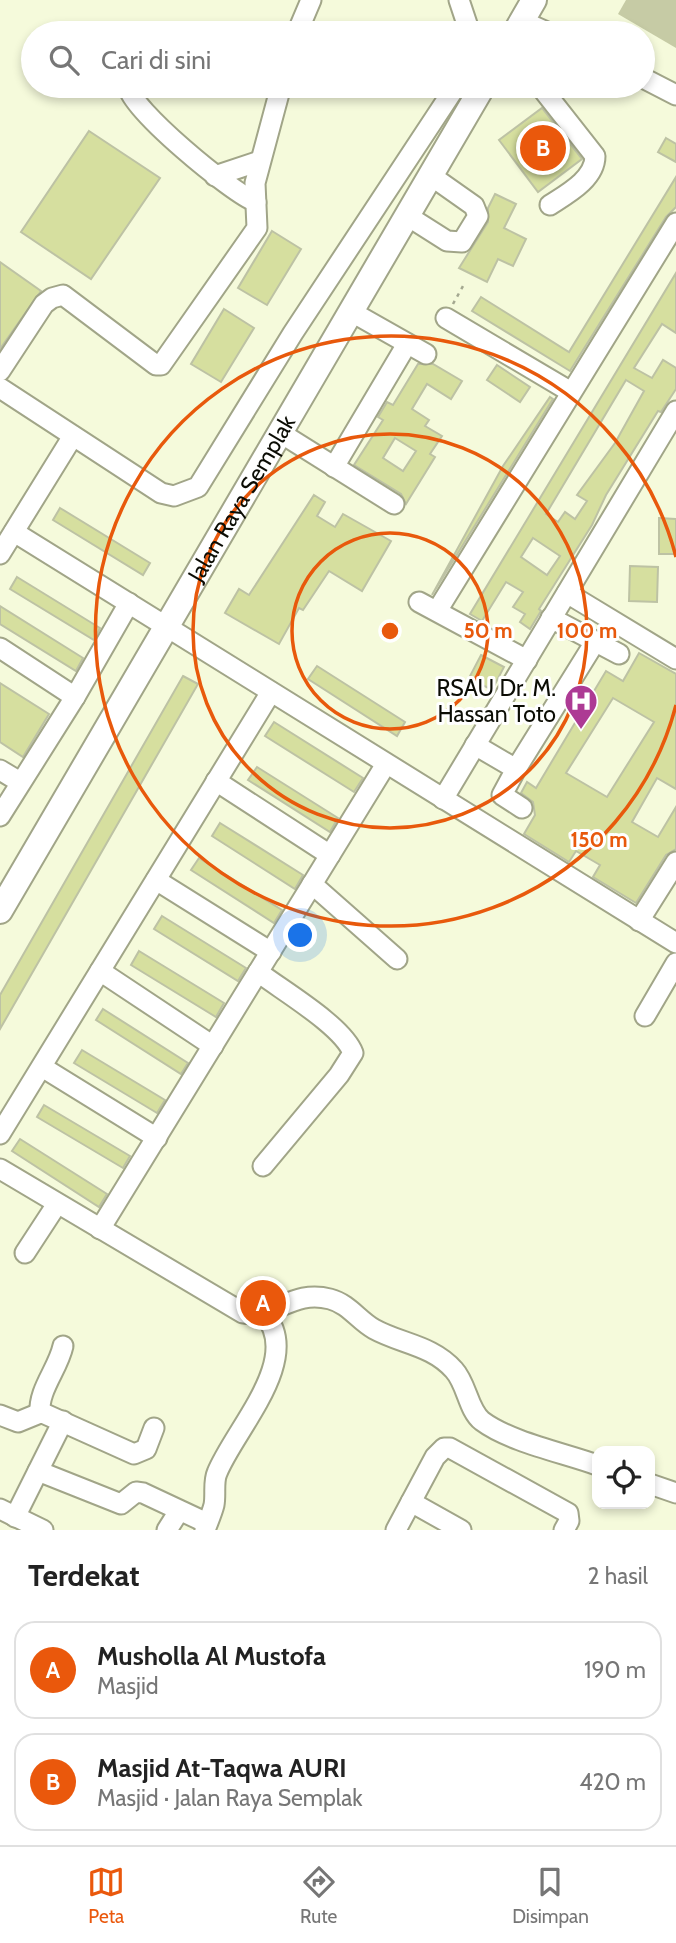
<!DOCTYPE html>
<html lang="id">
<head>
<meta charset="utf-8">
<style>
  :root { --surface:#fff; --page:#f6f6f6; --text:#222; --muted:#767676; --line:#e0e0e0; --accent:#ea580c }
  body { margin:0; font-family:Cabin,sans-serif; background:var(--page); color:var(--text) }
  .controls { position:absolute; right:21px; bottom:21px; display:grid; overflow:hidden; border-radius:14px; box-shadow:0 4px 10px #0003 }
  .controls button { width:63px; height:63px; display:grid; place-items:center; padding:0; border:0; border-bottom:2px solid var(--line); background:var(--surface); color:var(--text); font:35px sans-serif }
  .you { position:absolute; left:301px; top:936px; width:24px; height:24px; margin:-18px; border:5px solid #fff; border-radius:50%; background:#1a73e8; box-shadow:0 0 0 10px #1a73e833 }
  .badge { display:grid; place-items:center; width:46px; height:46px; border-radius:50%; background:var(--accent); color:#fff; font-size:23px; font-weight:700 }
  .pin { position:absolute; translate:-50% -50%; border:4px solid #fff; box-shadow:0 2px 7px #0006 }
  .list { margin:0; padding:0; list-style:none }
  h2 { display:flex; justify-content:space-between; align-items:center; height:91px; margin:0; padding:0 28px; font-size:30px }
  h2 small { font-size:23px; font-weight:400; color:var(--muted) }
  .list li { display:grid; grid-template-columns:46px 1fr auto; gap:21px; align-items:center; box-sizing:border-box; height:98px; margin:0 14px 14px; padding:0 14px; border:2px solid var(--line); border-radius:21px }
  .list b { display:block; font-size:26px; white-space:nowrap }
  .list p { margin:0; font-size:23px; white-space:nowrap; color:var(--muted) }
  .list em { font-size:23px; font-style:normal; color:var(--muted) }
  .icon { flex:none; width:38px; height:38px; fill:none; stroke:currentColor; stroke-width:2; stroke-linecap:round; stroke-linejoin:round }
  .map { position:relative; flex:none; width:676px; height:1530px; overflow:hidden }
  .search { position:absolute; background:var(--surface); box-shadow:0 4px 10px #0003; left:21px; right:21px; top:21px; height:77px; display:flex; align-items:center; gap:18px; box-sizing:border-box; padding:0 24px; border-radius:38px; color:var(--muted); font-size:26px }
  .sheet { height:315px; background:var(--surface) }
  nav { display:flex; justify-content:space-around; align-items:center; box-sizing:border-box; height:98px; border-top:2px solid var(--line); background:var(--surface); font-size:19px; color:var(--muted) }
  nav a { display:grid; justify-items:center; gap:4px }
  nav .on { color:var(--accent) }
  .map>svg:first-child { display:block }
  .green { fill:#c6cba5 }
  .building { fill:#d6df9f; stroke:#bdc2a4; stroke-width:2; fill-rule:evenodd }
  .lines { fill:none; stroke-linecap:round; stroke-linejoin:round }
  .minor-casing { stroke:#a1a588; stroke-width:23 }
  .major-casing { stroke:#a1a588; stroke-width:28 }
  .path { stroke:#a4a890; stroke-width:2.5; stroke-dasharray:3.5 5; stroke-linecap:butt }
  .minor { stroke:#fff; stroke-width:19 }
  .major { stroke:#fff; stroke-width:24 }
  .ring { fill:none; stroke:#e8590c; stroke-width:3.5 }
  .labels { text-anchor:middle; dominant-baseline:central; stroke-width:6; stroke-linejoin:round; paint-order:stroke }
  .street-label { font-size:23px; fill:#0b0c04; stroke:#fff }
  .poi-label { font-size:23px; fill:#0b0c04; stroke:#fff; text-anchor:end }
  .centre { fill:#e8590c; stroke:#fff; stroke-width:3.5 }
  .ring-label { font-size:21px; text-anchor:middle; font-weight:bold; fill:#e8590c; stroke:#fff; stroke-width:6; stroke-linejoin:round; paint-order:stroke }
</style>
</head>
<body>
<div class="map">
<svg width="676" height="1530" viewBox="0 0 676 1530">
  <rect width="100%" height="100%" fill="#f5fadb"/>
  <polygon class="green" points="626,0 676,0 676,48 618,14"/>
  <g class="building">
    <polygon points="542,108 582,159 538,192 499,140"/>
    <polygon points="89,131 160,178 91,279 21,232"/>
    <polygon points="666,138 676,144 676,162 658,152"/>
    <polygon points="676,177 676,207 666,217 570,371 472,311 481,297 569,352"/>
    <polygon points="495,194 516,204 504,228 526,239 513,266 498,259 487,282 459,268 488,222 488,208"/>
    <polygon points="272,231 301,249 267,305 238,288"/>
    <polygon points="0,262 41,291 0,349"/>
    <path d="M676,273V333L662,324L634,368L652,378L663,360L676,368V389L661,412L658,411L606,495L592,525L539,609L541,611L530,629L520,622L525,614L513,607L523,592L506,582L482,621L470,614ZM626,380L644,391L615,443L577,495L587,501L575,519L565,512L558,522L546,514ZM533,538L560,556L547,575L521,557Z"/>
    <polygon points="224,309 254,328 221,382 191,364"/>
    <path d="M418,364H433L462,381L451,399L427,384L412,409L429,420L425,426L442,436L430,454L435,457L406,504L401,494L354,465L383,420L378,417L387,402L393,405ZM395,438L416,451L403,471L383,458Z"/>
    <polygon points="497,365 530,387 520,402 487,380"/>
    <polygon points="550,397 553,399 432,595 503,466"/>
    <polygon points="314,495 325,502 317,516 335,527 343,514 391,541 362,591 329,571 303,610 299,608 279,644 225,613 239,589 249,595"/>
    <polygon points="60,508 150,563 143,575 53,520"/>
    <polygon points="659,518 676,519 676,554 659,554"/>
    <polygon points="630,566 658,567 657,602 629,601"/>
    <polygon points="17,577 100,628 94,640 10,589"/>
    <polygon points="0,606 83,658 76,671 0,624"/>
    <path d="M639,653L676,674V789L657,778L632,822L658,837L676,807V849L666,855L636,903L593,877L600,865L576,851L569,862L524,834L535,815L533,802L521,793L527,782L536,788L606,671L623,681ZM613,698L654,722L607,797L566,773Z"/>
    <polygon points="481,655 504,667 492,690 469,678"/>
    <polygon points="317,666 405,722 397,736 308,679"/>
    <polygon points="183,676 198,684 0,1029 0,995"/>
    <polygon points="0,683 49,714 23,757 0,742"/>
    <polygon points="274,722 363,778 354,792 265,736"/>
    <polygon points="257,767 338,818 330,832 248,780"/>
    <polygon points="220,823 303,875 295,889 212,836"/>
    <polygon points="199,858 282,910 274,923 191,870"/>
    <polygon points="162,916 246,968 238,981 154,929"/>
    <polygon points="139,951 224,1003 216,1017 131,965"/>
    <polygon points="103,1009 188,1063 181,1074 96,1020"/>
    <polygon points="82,1050 165,1100 157,1113 74,1063"/>
    <polygon points="44,1105 130,1156 123,1168 37,1117"/>
    <polygon points="20,1139 107,1194 99,1207 12,1151"/>
  </g>
  <g class="lines">
    <defs>
      <g id="minor">
        <polyline points="459,0 470,33"/>
        <polyline points="522,21 549,33"/>
        <polyline points="297,33 311,0"/>
        <polyline points="643,78 676,95"/>
        <path d="M128,86C128,107 233,194 256,202"/>
        <path d="M540,86L595,156C595,179 567,194 550,205"/>
        <polyline points="215,176 260,161"/>
        <polyline points="406,215 447,241 462,242 478,216 474,206 430,175"/>
        <polyline points="350,311 426,354"/>
        <polyline points="446,318 571,392"/>
        <polyline points="0,371 44,304 52,298 63,295 156,365 161,365 257,228 255,183 281,86"/>
        <polyline points="0,388 161,493 174,496 198,487 293,333 456,86"/>
        <polyline points="279,432 394,504"/>
        <polyline points="334,467 407,344"/>
        <polyline points="14,532 676,943"/>
        <polyline points="0,554 73,436"/>
        <polyline points="567,593 676,659"/>
        <polyline points="419,602 527,660"/>
        <polyline points="437,611 676,223"/>
        <polyline points="551,618 619,654"/>
        <polyline points="0,648 75,697"/>
        <polyline points="475,745 516,769 502,795 522,808"/>
        <polyline points="516,769 595,642"/>
        <polyline points="0,770 20,782"/>
        <polyline points="216,781 330,855"/>
        <polyline points="443,799 676,411"/>
        <polyline points="0,816 75,697 129,603"/>
        <polyline points="156,880 271,952"/>
        <polyline points="312,884 397,959"/>
        <polyline points="639,921 676,862"/>
        <polyline points="100,971 213,1046"/>
        <path d="M258,972C283,991 343,1026 353,1053L339,1075L263,1166"/>
        <polyline points="645,1016 676,963"/>
        <polyline points="42,1067 157,1138"/>
        <polyline points="0,1134 271,692"/>
        <path d="M0,1169L243,1313C275,1319 292,1289 330,1299C349,1304 358,1320 374,1329C401,1344 432,1345 454,1370C467,1384 468,1410 482,1421C510,1442 564,1453 597,1465"/>
        <polyline points="100,1229 386,764"/>
        <polyline points="25,1253 57,1204"/>
        <path d="M40,1413C38,1390 58,1369 63,1346"/>
        <polyline points="0,1415 18,1422 40,1413 45,1414 134,1454 146,1449 154,1428"/>
        <polyline points="38,1471 121,1504 136,1492 143,1493 207,1523"/>
        <polyline points="650,1484 676,1493"/>
        <polyline points="411,1502 461,1530"/>
        <polyline points="0,1509 43,1530"/>
        <polyline points="15,1517 63,1421"/>
        <polyline points="167,1530 179,1511"/>
        <path d="M205,1530C208,1522 212,1513 214,1505C216,1495 213,1482 217,1473C234,1430 304,1359 264,1314"/>
        <polyline points="396,1530 435,1457 444,1448 450,1448 568,1513 569,1521 564,1530"/>
      </g>
      <g id="major">
        <polyline points="515,33 534,0"/>
        <path id="s1" d="M0,911L483,86"/>
      </g>
    </defs>
    <use href="#minor" class="minor-casing"/>
    <use href="#major" class="major-casing"/>
    <polyline class="path" points="453,304 463,286"/>
    <use href="#minor" class="minor"/>
    <use href="#major" class="major"/>
  </g>
  <g class="ring">
    <circle cx="390" cy="631" r="98"/>
    <circle cx="390" cy="631" r="197"/>
    <path d="M676 705A295 295 0 1 1 676 557"/>
  </g>
  <defs>
    <symbol id="hospital-pin" viewBox="-11 -11 22 30"><path d="M0 17L-7.5 6A9.5 9.5 0 1 1 7.5 6Z" fill="#ad3a94" stroke="#fff"/><path d="M-5-5h3v3.5h4V-5h3V5h-3V1.5h-4V5h-3Z" fill="#fff"/></symbol>
  </defs>
  <g fill-rule="evenodd">
    <use href="#hospital-pin" x="562" y="682" width="38" height="52"/>
  </g>
  <g class="labels">
    <g class="street-label">
      <text stroke="none"><textPath href="#s1" startOffset="478">Jalan Raya Semplak</textPath></text>
    </g>
    <g class="poi-label">
      <text x="556" y="688">RSAU Dr. M.<tspan x="556" dy="26">Hassan Toto</tspan></text>
    </g>
  </g>
  <circle cx="390" cy="631" r="10" class="centre"/>
  <g class="ring-label">
    <text x="488" y="638">50 m</text>
    <text x="587" y="638">100 m</text>
    <text x="599" y="847">150 m</text>
  </g>
</svg>
<div class="controls">
<button><svg class="icon" aria-label="locate" viewBox="0 0 24 24"><circle cx="12" cy="12" r="6"/><path d="M12 2v4M12 18v4M2 12h4M18 12h4"/></svg></button>
</div>
<div class="you"></div>
<div class="pin badge" style="left:263px;top:1303px">A</div>
<div class="pin badge" style="left:543px;top:148px">B</div>
<div class="search"><svg class="icon" aria-label="search" viewBox="0 0 24 24"><circle cx="10" cy="10" r="6"/><path d="M15 15l6 6"/></svg>Cari di sini</div>
</div>
<section class="sheet">
<h2>Terdekat<small>2 hasil</small></h2>
<ul class="list">
<li><span class="badge">A</span><div><b>Musholla Al Mustofa</b><p>Masjid</p></div><em>190 m</em></li>
<li><span class="badge">B</span><div><b>Masjid At-Taqwa AURI</b><p>Masjid · Jalan Raya Semplak</p></div><em>420 m</em></li>
</ul>
</section>
<nav>
<a class="on"><svg class="icon" aria-label="map" viewBox="0 0 24 24"><path d="M3 6l6-2 6 2 6-2v14l-6 2-6-2-6 2zM9 4v14M15 6v14"/></svg>Peta</a>
<a><svg class="icon" aria-label="directions" viewBox="0 0 24 24"><path d="M12 3l9 9-9 9-9-9zM9 14v-3h6M13 9l2 2-2 2"/></svg>Rute</a>
<a><svg class="icon" aria-label="saved" viewBox="0 0 24 24"><path d="M7 4h10v16l-5-4-5 4z"/></svg>Disimpan</a>
</nav>
</body>
</html>
